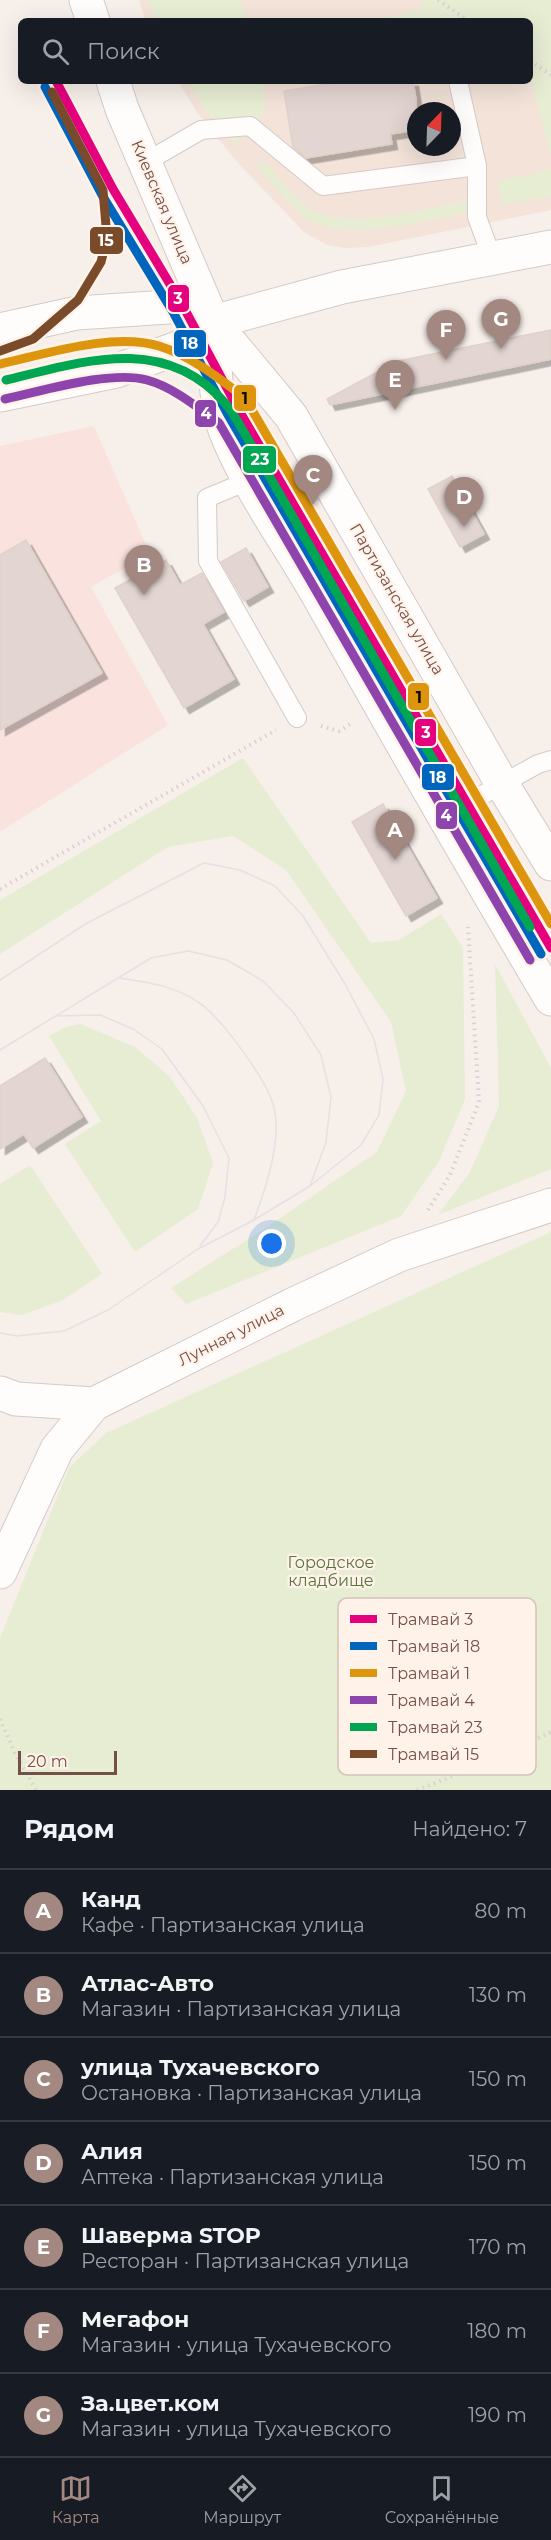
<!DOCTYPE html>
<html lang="ru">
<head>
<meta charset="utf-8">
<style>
  :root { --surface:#171b24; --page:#20242c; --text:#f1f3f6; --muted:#9ea1a6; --line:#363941; --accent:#a28880 }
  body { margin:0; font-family:Montserrat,sans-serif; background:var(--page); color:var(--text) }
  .compass { position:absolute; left:407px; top:102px; width:54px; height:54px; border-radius:50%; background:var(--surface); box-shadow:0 6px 24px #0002; rotate:23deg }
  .scale { position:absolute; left:18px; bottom:15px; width:99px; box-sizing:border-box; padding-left:6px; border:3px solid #755048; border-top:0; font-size:16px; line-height:21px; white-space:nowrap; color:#755048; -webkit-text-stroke:4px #fff2e9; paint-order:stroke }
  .you { position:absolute; left:272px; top:1244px; width:21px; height:21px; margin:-15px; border:4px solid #fff; border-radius:50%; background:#1a73e8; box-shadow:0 0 0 9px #1a73e833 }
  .badge { display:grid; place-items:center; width:39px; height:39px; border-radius:50%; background:var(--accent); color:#fff; font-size:20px; font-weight:700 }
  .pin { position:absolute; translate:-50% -50px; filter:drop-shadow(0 2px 3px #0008) }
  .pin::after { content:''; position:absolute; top:32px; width:21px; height:18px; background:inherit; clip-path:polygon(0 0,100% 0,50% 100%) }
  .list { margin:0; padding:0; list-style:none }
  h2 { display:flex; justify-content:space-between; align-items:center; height:78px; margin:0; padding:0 24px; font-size:26px }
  h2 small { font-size:20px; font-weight:400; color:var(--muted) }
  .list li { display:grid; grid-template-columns:39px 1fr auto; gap:18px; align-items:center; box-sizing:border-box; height:84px; padding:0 24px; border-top:2px solid var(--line) }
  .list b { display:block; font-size:22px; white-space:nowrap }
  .list p { margin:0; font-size:20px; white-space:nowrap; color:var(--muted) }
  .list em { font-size:20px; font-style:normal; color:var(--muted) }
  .icon { flex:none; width:33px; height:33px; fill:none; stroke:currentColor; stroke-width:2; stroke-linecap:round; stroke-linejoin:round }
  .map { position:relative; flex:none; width:551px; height:1790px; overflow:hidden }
  .search { position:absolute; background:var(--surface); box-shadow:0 6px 24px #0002; left:18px; right:18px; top:18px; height:66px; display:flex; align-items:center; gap:15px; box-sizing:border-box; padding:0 21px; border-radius:9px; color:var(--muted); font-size:22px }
  .sheet { height:666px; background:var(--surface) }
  nav { display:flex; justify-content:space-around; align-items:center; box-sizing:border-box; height:84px; border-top:2px solid var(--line); background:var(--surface); font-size:16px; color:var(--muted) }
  nav a { display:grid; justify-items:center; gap:3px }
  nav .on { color:var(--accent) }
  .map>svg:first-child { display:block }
  .residential { fill:#f3e3d9; fill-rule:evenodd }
  .commercial { fill:#fae3df }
  .green { fill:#e7edd3 }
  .building { fill:#e3d5d1; stroke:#e0d1cb; stroke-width:1.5; filter:url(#shadow) }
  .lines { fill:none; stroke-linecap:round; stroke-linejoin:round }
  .service-casing { stroke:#d5cac6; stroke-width:20 }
  .minor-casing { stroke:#d5cac6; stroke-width:35 }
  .tertiary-casing { stroke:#d5cac6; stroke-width:35 }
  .secondary-casing { stroke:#d6cac6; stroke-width:35 }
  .path { stroke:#dacfcc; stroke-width:4; stroke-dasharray:1.5 4.5; stroke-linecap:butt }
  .service { stroke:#fefdfc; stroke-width:18 }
  .minor { stroke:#fefdfc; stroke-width:33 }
  .tertiary { stroke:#fefdfc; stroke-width:33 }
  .secondary { stroke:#fefdfc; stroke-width:33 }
  .tram { stroke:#e3e1e4; stroke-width:1.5 }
  .tram-1-casing { stroke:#fff2e9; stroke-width:14 }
  .tram-2-casing { stroke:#fff2e9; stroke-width:14 }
  .tram-3-casing { stroke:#fff2e9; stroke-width:14 }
  .tram-4-casing { stroke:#fff2e9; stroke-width:14 }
  .tram-5-casing { stroke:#fff2e9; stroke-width:14 }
  .tram-6-casing { stroke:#fff2e9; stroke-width:14 }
  .tram-1 { stroke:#e5007d; stroke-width:9 }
  .tram-2 { stroke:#0065bd; stroke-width:9 }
  .tram-3 { stroke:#dd950e; stroke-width:9 }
  .tram-4 { stroke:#8e44ad; stroke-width:9 }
  .tram-5 { stroke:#00a651; stroke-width:9 }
  .tram-6 { stroke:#7a4b2a; stroke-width:9 }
  .labels { text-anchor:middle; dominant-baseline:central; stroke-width:4.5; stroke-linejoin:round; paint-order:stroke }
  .street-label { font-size:16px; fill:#755048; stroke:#fff2e9 }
  .park-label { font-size:16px; fill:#58753d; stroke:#fff2e9 }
  .key { fill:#fff2e9; stroke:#d6c1b9; stroke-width:1.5 }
  .key-label { font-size:16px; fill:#755048 }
  .line-badge { stroke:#fff2e9; stroke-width:2 }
  .badge-label { font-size:16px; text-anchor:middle; font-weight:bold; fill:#fff }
  .pale-badge-label { font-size:16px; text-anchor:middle; font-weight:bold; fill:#111 }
</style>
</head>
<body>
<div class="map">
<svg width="551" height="1790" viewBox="0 0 551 1790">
  <defs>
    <filter id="shadow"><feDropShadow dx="5.5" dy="5.5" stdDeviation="0" flood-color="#0004"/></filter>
  </defs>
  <rect width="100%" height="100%" fill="#f7efe9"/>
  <path class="residential" d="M139,0H551V210L368,247L346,248L327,245L304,232L239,164L198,114L178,81H530V21H146ZM416,111H452V147H416Z"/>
  <polygon class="commercial" points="94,426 150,554 91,587 168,725 0,832 0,446"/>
  <g class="green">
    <polygon points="148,0 240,0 247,21 156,21"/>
    <polygon points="422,0 551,0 551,156 530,75 530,21 368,21 423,9"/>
    <path d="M187,81H262C270,118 259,120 235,145L205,109Z"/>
    <path d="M266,163C278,176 296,200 311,209C347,232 427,208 469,200L471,212C427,220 345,244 307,219C293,209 269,179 256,165Z"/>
    <polygon points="551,169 551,196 502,205 497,182"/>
    <polygon points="243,758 371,943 399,940 441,914 463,948 465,1099 439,1161 401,1216 186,1304 171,1288 261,1231 377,1152 406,1091 391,1022 286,870 233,836 168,847 0,954 0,900"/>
    <polygon points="495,964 551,1068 551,1169 438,1215 470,1172 499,1106"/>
    <polygon points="81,1024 135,1047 170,1077 197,1118 213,1163 198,1209 135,1252 65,1144 101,1121 49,1036 66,1027"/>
    <polygon points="30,1165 102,1274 63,1300 22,1315 0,1312 0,1184"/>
    <polygon points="551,1232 551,1790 0,1790 0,1638 69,1468 106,1433"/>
  </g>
  <g class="building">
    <polygon points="345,81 413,81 416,100 416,130 390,134 392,144 306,158 293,147 284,91"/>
    <polygon points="551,330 551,359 330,405 327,399 398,361"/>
    <polygon points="452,476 484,534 460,547 428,489"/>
    <polygon points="26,540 102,673 0,730 0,555"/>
    <polygon points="246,548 268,587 244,601 221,562"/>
    <polygon points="166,560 180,585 202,573 224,612 203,624 234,679 184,708 115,588"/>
    <polygon points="383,804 437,898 406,916 352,822"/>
    <polygon points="45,1058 82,1117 33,1148 24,1134 0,1149 0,1086"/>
  </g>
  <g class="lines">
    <defs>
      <g id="service">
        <polyline points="458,81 477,166"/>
        <polyline points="146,162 201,130 250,126 323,186 477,166 477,217 492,258"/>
        <polyline points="250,480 207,498 208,561 297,718"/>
        <polyline points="443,817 538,764 551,760"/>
      </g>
      <g id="minor">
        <polyline points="0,1393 16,1399 94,1404"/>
        <polyline points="0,1572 57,1449 94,1404 292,1305 399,1255 551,1205"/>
      </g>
      <g id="tertiary">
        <polyline points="86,0 93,21"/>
        <polyline points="113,81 122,109 213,322 291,416 502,784 551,864"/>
        <path d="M213,322C215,353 214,402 225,430C248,489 288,542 319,597C395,732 472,866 551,999"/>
      </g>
      <g id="secondary">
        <polyline points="0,330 77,313 183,306 213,322"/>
        <polyline points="0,395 116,371 199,340 213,322 342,287 551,247"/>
      </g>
    </defs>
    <use href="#service" class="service-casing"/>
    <use href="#minor" class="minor-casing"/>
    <use href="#tertiary" class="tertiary-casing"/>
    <use href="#secondary" class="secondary-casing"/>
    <g class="path">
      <polyline points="438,0 469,21"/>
      <polyline points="530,61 551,75"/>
      <polyline points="321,726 339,731 352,723"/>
      <polyline points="0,889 276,730"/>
      <polyline points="428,1210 450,1175 479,1102 468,927"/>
      <polyline points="0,1719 15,1753 36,1790"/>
      <polyline points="417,1790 491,1761 551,1732"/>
    </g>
    <use href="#service" class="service"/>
    <use href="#minor" class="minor"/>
    <use href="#tertiary" class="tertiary"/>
    <use href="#secondary" class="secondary"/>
    <g class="tram">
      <path d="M120,978C147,982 175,986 198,1002C220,1016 266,1079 273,1104C283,1138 266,1188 254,1220"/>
      <polyline points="0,980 87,923 204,863 240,870 275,886 303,916 345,984 374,1039 383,1079 379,1115 361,1145 310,1186 254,1220 198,1249 108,1310 64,1331 17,1336 0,1333"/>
      <polyline points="56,1016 100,1015 133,1029 162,1049 203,1106 229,1158 225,1197 218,1222 200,1246"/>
      <polyline points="0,1050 151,958 188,951 227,960 263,981 294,1013 321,1055 331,1097 326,1142 310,1186"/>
    </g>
    <defs>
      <polyline id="tram-1" points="56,81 113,189 183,306 237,407 551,948"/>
      <polyline id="tram-2" points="45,87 102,195 173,312 227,413 541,954"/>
      <path id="tram-3" d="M0,364C46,354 113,332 159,346C191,356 219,378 245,398L551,924"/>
      <path id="tram-4" d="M5,399C43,391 110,370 147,380C173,387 197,407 219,423L530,960"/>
      <path id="tram-5" d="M6,380C81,362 164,333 225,403C233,412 238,423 245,434L530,927"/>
      <polyline id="tram-6" points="0,351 33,339 78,300 101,262 107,238 103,190 52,92"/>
    </defs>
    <use href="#tram-1" class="tram-1-casing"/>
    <use href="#tram-2" class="tram-2-casing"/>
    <use href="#tram-3" class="tram-3-casing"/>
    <use href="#tram-4" class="tram-4-casing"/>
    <use href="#tram-5" class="tram-5-casing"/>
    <use href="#tram-6" class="tram-6-casing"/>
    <use href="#tram-1" class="tram-1"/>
    <use href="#tram-2" class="tram-2"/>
    <use href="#tram-3" class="tram-3"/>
    <use href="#tram-4" class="tram-4"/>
    <use href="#tram-5" class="tram-5"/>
    <use href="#tram-6" class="tram-6"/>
  </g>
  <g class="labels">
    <g class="street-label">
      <text transform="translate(162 202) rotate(67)">Киевская улица</text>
      <text transform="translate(397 599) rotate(60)">Партизанская улица</text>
      <text transform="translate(231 1335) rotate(-27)">Лунная улица</text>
    </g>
    <g class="park-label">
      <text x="331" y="1562">Городское<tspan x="331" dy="18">кладбище</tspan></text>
    </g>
  </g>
  <rect x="338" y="1598" width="198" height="177" rx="9" class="key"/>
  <rect x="350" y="1615" width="27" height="8" fill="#e5007d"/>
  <rect x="350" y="1642" width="27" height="8" fill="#0065bd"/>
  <rect x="350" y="1669" width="27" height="8" fill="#dd950e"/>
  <rect x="350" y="1696" width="27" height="8" fill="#8e44ad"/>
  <rect x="350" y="1723" width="27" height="8" fill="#00a651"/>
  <rect x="350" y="1750" width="27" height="8" fill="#7a4b2a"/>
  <g class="key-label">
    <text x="388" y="1625">Трамвай 3</text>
    <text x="388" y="1652">Трамвай 18</text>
    <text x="388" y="1679">Трамвай 1</text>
    <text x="388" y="1706">Трамвай 4</text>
    <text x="388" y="1733">Трамвай 23</text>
    <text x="388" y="1760">Трамвай 15</text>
  </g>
  <g class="line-badge">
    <rect x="89" y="226" width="35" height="29" rx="6" fill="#7a4b2a"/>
    <rect x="167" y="284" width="23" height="29" rx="6" fill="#e5007d"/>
    <rect x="173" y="329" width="34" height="29" rx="6" fill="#0065bd"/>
    <rect x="233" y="384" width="24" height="28" rx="6" fill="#dd950e"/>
    <rect x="194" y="399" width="23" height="29" rx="6" fill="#8e44ad"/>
    <rect x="242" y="445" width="35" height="29" rx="6" fill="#00a651"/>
    <rect x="407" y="682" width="23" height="29" rx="6" fill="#dd950e"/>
    <rect x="414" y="718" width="23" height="29" rx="6" fill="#e5007d"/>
    <rect x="421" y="763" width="34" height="28" rx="6" fill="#0065bd"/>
    <rect x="435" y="801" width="23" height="29" rx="6" fill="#8e44ad"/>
  </g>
  <g class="badge-label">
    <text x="106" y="246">15</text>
    <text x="178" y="304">3</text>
    <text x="190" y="349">18</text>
    <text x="206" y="419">4</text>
    <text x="260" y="465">23</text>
    <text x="426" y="738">3</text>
    <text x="438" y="783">18</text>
    <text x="446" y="821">4</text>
  </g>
  <g class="pale-badge-label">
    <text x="245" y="404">1</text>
    <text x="419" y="703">1</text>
  </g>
</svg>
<svg class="compass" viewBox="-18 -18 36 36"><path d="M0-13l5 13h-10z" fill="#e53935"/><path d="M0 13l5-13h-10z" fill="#9ea1a6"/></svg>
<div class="scale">20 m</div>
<div class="you"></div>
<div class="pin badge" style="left:395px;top:860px">A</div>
<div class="pin badge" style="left:144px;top:595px">B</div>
<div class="pin badge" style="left:313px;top:505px">C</div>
<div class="pin badge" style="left:464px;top:527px">D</div>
<div class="pin badge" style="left:395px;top:410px">E</div>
<div class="pin badge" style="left:446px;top:360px">F</div>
<div class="pin badge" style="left:501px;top:349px">G</div>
<div class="search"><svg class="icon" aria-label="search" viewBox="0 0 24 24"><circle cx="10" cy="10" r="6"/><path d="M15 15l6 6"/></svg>Поиск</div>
</div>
<section class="sheet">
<h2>Рядом<small>Найдено: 7</small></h2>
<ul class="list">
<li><span class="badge">A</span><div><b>Канд</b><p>Кафе · Партизанская улица</p></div><em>80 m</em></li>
<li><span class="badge">B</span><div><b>Атлас-Авто</b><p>Магазин · Партизанская улица</p></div><em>130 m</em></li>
<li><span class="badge">C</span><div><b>улица Тухачевского</b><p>Остановка · Партизанская улица</p></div><em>150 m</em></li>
<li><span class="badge">D</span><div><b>Алия</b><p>Аптека · Партизанская улица</p></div><em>150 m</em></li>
<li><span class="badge">E</span><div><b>Шаверма STOP</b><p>Ресторан · Партизанская улица</p></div><em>170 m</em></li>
<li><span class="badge">F</span><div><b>Мегафон</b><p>Магазин · улица Тухачевского</p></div><em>180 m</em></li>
<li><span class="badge">G</span><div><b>За.цвет.ком</b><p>Магазин · улица Тухачевского</p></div><em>190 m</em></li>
</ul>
</section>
<nav>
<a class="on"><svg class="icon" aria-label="map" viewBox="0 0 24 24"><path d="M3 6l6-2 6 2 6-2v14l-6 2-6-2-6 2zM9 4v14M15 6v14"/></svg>Карта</a>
<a><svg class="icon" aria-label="directions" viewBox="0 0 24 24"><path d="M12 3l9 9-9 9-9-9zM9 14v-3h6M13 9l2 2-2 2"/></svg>Маршрут</a>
<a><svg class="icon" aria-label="saved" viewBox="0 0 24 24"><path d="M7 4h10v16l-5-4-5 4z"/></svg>Сохранённые</a>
</nav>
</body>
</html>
